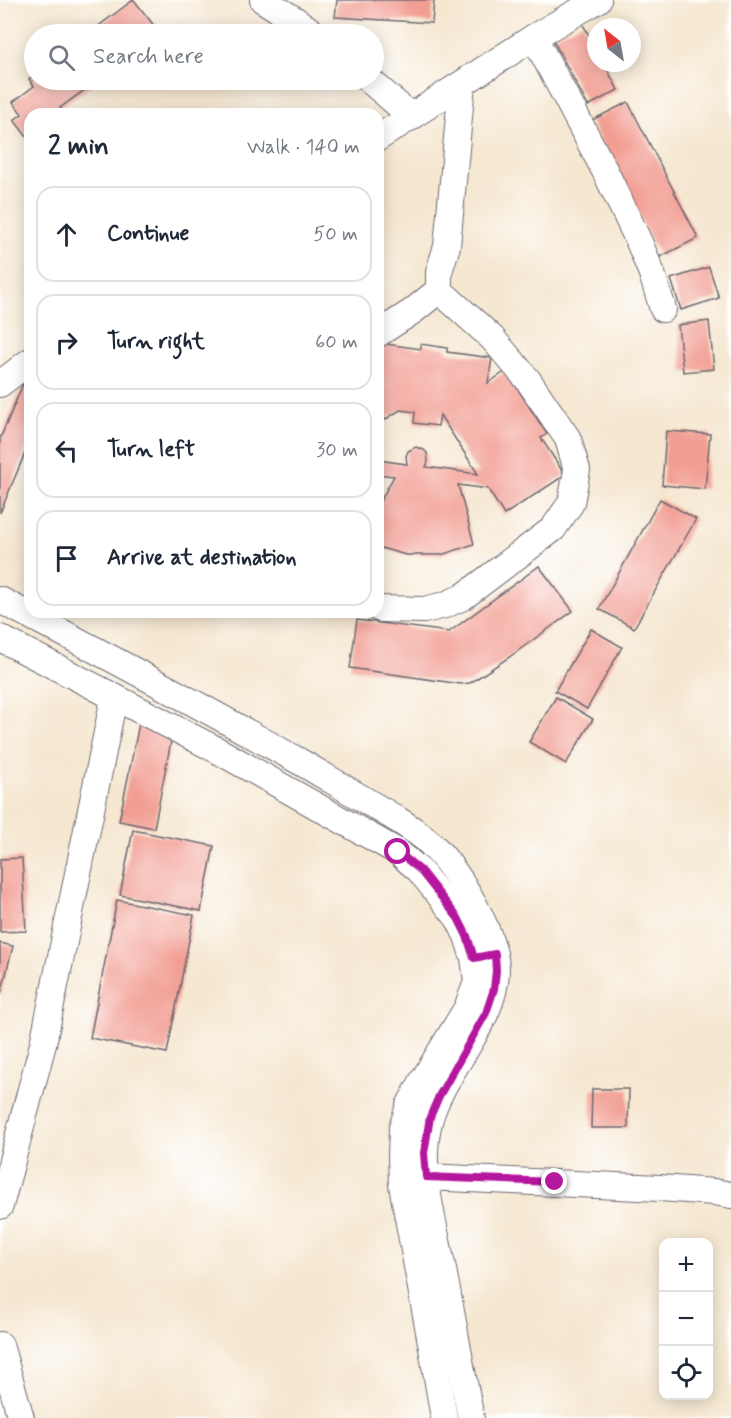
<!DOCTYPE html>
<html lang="en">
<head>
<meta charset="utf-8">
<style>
  :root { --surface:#fff; --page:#f6f6f7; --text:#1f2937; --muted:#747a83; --line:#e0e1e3 }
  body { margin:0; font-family:Mynerve,sans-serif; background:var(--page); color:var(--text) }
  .controls { position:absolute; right:18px; bottom:18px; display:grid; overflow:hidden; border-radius:12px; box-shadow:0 3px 15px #0003 }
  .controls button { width:54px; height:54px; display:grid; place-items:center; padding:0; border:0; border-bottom:2px solid var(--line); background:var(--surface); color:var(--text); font:30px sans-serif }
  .compass { position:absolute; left:587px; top:18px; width:54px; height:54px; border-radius:50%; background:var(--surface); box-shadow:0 3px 15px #0003; rotate:329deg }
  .stop { position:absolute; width:18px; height:18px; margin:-14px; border:4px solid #b5179e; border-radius:50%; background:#fff }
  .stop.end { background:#b5179e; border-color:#fff; box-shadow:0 2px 6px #0008 }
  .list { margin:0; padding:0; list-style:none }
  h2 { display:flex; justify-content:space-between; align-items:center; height:78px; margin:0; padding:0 24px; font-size:26px }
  h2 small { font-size:20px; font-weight:400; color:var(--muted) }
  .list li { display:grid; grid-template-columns:39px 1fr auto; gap:18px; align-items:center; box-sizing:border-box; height:96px; margin:0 12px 12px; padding:0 12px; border:2px solid var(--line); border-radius:18px }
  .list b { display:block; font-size:22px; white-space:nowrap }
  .list em { font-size:20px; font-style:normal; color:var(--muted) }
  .icon { flex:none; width:33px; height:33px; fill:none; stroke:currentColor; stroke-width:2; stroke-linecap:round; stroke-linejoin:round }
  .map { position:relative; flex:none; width:731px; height:1418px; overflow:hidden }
  .search { position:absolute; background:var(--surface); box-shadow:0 3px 15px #0003; left:24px; top:24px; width:360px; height:66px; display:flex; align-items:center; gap:15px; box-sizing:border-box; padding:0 21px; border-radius:33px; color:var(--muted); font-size:22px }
  .panel { position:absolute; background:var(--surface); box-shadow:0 3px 15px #0003; left:24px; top:108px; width:360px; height:510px; border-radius:18px }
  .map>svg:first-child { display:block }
  .building { fill:#f29e93 }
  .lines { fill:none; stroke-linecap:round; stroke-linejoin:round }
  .minor-casing { stroke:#6c676f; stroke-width:28 }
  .minor { stroke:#fff; stroke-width:26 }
  .route { stroke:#b5179e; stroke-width:8 }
</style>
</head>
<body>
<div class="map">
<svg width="731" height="1418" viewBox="0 0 731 1418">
  <rect width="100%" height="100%" fill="#fff"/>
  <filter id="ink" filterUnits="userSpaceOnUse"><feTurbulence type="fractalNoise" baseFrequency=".0167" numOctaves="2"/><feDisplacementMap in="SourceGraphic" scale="12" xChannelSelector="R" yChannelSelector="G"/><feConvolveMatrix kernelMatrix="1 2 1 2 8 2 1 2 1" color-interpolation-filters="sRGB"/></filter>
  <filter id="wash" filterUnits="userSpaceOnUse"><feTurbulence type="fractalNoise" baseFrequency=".008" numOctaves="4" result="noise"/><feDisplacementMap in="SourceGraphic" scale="24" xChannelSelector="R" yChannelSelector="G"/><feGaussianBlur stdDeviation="1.35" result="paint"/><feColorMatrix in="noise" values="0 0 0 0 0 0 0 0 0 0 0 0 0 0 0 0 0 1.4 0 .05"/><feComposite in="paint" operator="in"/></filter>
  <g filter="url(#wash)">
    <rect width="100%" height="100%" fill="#f5e7d0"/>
    <g id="blocks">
      <g class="building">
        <polygon points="133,0 134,0 159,32 157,34 88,34"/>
        <polygon points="337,0 434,0 432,23 335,17"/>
        <polygon points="582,23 596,48 596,63 604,63 618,90 588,106 552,38"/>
        <polygon points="34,75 34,80 98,80 60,108 65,114 30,114 30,141 14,120 22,114 13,102 34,86 29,79"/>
        <polygon points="628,102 698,238 660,257 590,121"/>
        <polygon points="709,267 719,298 681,310 671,279"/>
        <polygon points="709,321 714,369 683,372 678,325"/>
        <polygon points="379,343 421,349 421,344 447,348 447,352 492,358 488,383 506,371 547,434 541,438 565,475 504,515 488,489 458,485 474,544 441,555 406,555 381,548 378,546 378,505 394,476 378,474 378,460 407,464 406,456 408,451 416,447 424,450 427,453 428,462 426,467 478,474 440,415 438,426 414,423 415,412 400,410 378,424"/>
        <polygon points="23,384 30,387 30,441 0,513 0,439"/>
        <polygon points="666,431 710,434 705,489 662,485"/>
        <polygon points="660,499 696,519 634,628 599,609"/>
        <polygon points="539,566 573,611 508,658 470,683 461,684 350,668 357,620 449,632"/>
        <polygon points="591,629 622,647 587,709 555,691"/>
        <polygon points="556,697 593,719 566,764 529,742"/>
        <polygon points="139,724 173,731 154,828 119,821"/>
        <polygon points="133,830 214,846 201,911 120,895"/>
        <polygon points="22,858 26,931 0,932 0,859"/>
        <polygon points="117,900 194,915 167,1053 90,1038"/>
        <polygon points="0,943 13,946 1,994 0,994"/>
        <polygon points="592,1089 629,1089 628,1128 591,1128"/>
      </g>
    </g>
  </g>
  <g filter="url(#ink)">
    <use href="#blocks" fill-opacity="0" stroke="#6c676f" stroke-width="1.5"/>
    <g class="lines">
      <defs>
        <g id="minor">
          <polyline points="263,0 297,21 315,34"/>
          <polyline points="534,37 606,173 640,244 652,274 663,309"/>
          <polyline points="369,80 412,117"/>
          <polyline points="378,138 534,37 598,0"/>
          <polyline points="378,334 413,311 439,290 439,272 447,246 462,84"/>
          <polyline points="0,384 30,361"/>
          <path d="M0,600C102,653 203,707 304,764C333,781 361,798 390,815C404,824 419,832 431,844C457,869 496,934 496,970C496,1023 441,1072 429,1122C417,1170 434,1222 443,1270C453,1319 461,1369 471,1418"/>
          <polyline points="378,608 381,609 424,610 445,605 463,597 553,529 571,503 577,470 568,439 528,380 492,338 439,290"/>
          <polyline points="0,638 217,750 398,852 419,870 458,918 467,936 474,958 477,982 467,1008 422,1082 409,1106 402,1128 401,1156 402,1185 432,1348 444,1418"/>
          <polyline points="426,1177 660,1188 714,1192 731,1195"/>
          <polyline points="0,1206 43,1044 114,698"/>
          <polyline points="0,1345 21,1418"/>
        </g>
      </defs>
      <use href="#minor" class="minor-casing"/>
      <use href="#minor" class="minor"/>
    </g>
  </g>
  <g class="lines" filter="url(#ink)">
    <polyline class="route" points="398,852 420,870 458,918 467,936 474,958 495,954 496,971 494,989 486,1013 439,1096 430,1117 424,1153 426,1177 555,1182"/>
  </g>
</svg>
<div class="controls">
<button>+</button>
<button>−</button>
<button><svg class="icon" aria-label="locate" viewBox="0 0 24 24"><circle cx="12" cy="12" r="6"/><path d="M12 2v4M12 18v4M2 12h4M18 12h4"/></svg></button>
</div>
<svg class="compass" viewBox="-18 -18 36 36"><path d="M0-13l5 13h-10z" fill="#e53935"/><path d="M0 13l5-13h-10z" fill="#747a83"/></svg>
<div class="stop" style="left:398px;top:852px"></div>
<div class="stop end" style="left:555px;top:1182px"></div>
<div class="search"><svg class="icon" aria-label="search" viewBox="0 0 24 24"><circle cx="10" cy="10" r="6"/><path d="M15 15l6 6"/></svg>Search here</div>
<section class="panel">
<h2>2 min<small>Walk · 140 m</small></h2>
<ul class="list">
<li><svg class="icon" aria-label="ahead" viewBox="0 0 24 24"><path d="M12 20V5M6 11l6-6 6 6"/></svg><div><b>Continue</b></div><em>50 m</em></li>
<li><svg class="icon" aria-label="right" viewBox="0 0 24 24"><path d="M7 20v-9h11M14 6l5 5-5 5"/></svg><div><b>Turn right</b></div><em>60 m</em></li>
<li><svg class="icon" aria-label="left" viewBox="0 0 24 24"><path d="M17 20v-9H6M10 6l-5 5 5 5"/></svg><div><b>Turn left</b></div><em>30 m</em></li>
<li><svg class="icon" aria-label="arrive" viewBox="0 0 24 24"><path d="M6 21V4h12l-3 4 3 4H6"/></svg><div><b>Arrive at destination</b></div></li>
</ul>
</section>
</div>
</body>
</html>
